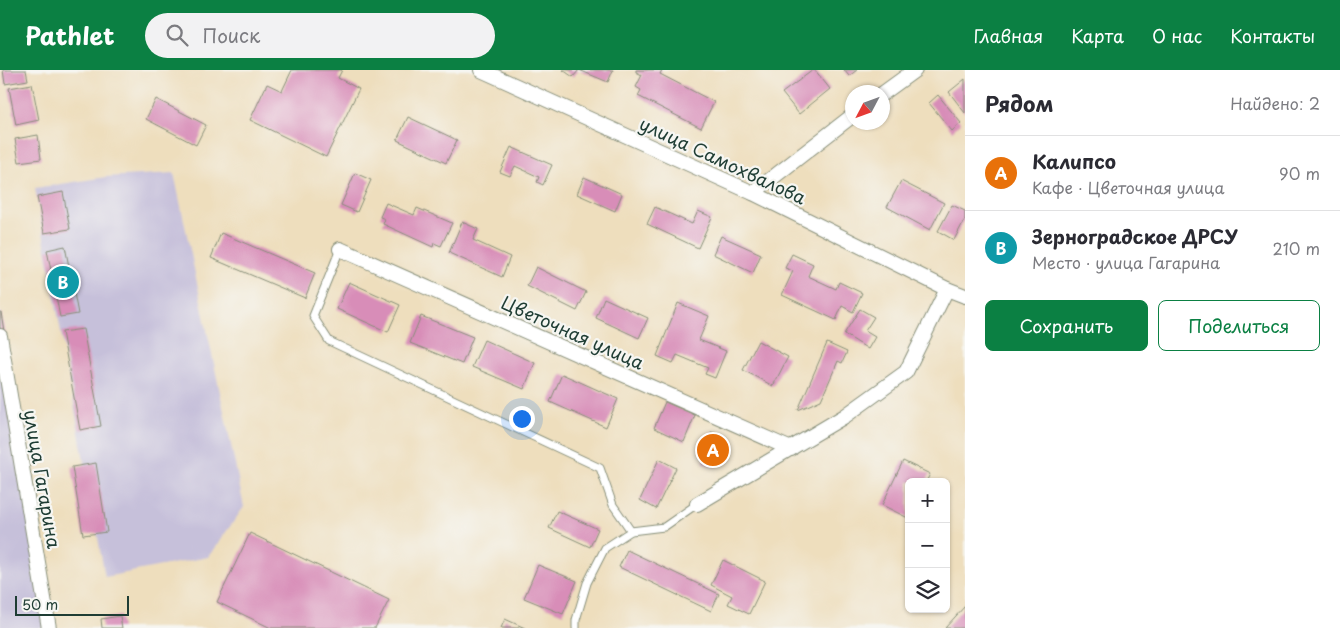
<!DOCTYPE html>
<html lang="ru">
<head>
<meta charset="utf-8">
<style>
  :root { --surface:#fff; --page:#f2f2f3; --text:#2b2b33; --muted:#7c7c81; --line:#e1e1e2; --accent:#0b8043 }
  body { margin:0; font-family:"Playpen Sans",sans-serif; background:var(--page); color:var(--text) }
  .controls { position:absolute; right:15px; bottom:15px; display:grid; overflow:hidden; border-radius:8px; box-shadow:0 1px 4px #0004 }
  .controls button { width:45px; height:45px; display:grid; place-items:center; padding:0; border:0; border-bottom:1px solid var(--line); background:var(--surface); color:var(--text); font:25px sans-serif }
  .compass { position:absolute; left:845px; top:15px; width:45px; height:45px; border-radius:50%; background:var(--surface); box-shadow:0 1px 4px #0004; rotate:229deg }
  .scale { position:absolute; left:15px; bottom:12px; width:114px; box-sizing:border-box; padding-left:5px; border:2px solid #1f3d34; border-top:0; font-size:14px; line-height:18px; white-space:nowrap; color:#1f3d34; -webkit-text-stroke:4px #f6f6f2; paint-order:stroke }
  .you { position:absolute; left:521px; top:348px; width:18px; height:18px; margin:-12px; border:4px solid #fff; border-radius:50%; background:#1a73e8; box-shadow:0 0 0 8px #1a73e833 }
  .badge { display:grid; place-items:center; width:32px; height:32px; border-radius:50%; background:var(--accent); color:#fff; font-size:16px; font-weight:700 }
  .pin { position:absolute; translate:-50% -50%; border:2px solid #fff; box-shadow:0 1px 5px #0006 }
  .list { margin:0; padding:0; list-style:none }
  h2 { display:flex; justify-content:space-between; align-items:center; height:65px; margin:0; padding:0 20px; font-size:21px }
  h2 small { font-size:16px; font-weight:400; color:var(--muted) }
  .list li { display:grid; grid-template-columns:32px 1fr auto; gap:15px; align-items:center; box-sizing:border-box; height:75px; padding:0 20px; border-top:1px solid var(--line) }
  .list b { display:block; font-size:19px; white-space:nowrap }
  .list p { margin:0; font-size:16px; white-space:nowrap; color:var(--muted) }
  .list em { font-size:16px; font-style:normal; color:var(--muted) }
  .actions { display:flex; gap:10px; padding:15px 20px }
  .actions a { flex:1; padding:11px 0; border:1px solid var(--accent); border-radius:8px; text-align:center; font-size:18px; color:var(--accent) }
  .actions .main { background:var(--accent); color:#fff }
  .icon { flex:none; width:28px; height:28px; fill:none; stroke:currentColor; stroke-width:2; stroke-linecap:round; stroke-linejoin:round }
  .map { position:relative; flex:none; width:965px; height:558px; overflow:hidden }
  header { display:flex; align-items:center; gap:30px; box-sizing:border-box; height:70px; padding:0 25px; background:var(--accent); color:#fff }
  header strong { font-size:24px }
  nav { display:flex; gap:28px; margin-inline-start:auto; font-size:18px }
  .search { width:350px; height:45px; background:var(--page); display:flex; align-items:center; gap:12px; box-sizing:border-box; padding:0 18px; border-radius:28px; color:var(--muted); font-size:19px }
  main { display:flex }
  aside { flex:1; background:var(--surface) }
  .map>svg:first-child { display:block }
  .industrial { fill:#c6c0da }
  .building { fill:#d88db8 }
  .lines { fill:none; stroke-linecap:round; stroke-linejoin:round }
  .lane-casing { stroke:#868e78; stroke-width:9 }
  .street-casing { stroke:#868e78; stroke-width:16 }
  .lane { stroke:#fff; stroke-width:7 }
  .street { stroke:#fff; stroke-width:14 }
  .labels { text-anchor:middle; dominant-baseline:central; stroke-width:4.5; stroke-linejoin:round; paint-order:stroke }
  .street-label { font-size:18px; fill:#1f3d34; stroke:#f6f6f2 }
</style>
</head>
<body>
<header>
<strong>Pathlet</strong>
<div class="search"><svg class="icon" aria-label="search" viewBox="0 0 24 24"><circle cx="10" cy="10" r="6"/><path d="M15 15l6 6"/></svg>Поиск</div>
<nav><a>Главная</a><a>Карта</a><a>О нас</a><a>Контакты</a></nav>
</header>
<main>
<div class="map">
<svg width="965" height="558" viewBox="0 0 965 558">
  <rect width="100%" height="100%" fill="#f6f6f2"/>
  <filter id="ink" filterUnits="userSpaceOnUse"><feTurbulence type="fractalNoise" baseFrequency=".02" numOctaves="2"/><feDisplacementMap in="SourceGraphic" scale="10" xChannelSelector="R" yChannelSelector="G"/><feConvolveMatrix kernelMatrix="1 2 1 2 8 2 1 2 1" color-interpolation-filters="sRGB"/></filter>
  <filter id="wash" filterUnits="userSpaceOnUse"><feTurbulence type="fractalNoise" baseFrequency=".0096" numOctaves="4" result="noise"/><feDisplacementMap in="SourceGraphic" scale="20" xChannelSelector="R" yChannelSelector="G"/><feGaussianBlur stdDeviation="1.12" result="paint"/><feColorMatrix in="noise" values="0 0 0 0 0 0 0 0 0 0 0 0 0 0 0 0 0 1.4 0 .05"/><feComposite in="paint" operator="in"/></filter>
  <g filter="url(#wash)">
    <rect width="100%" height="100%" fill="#eedebd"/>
    <g class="industrial">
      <polygon points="174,103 244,437 208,487 105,507 35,118 106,107"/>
      <polygon points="0,275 53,558 0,558"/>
    </g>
    <g id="blocks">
      <g class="building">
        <polygon points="3,0 26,0 28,10 5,14"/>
        <polygon points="292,0 342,0 338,8 359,19 326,87 250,50 267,14 282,21"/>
        <polygon points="563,0 579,0 573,7"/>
        <polygon points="579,0 613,0 608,12"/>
        <polygon points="636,0 662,0 660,4 714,32 701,58 638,26 641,20 636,17 642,5 636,2"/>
        <polygon points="813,0 815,0 830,19 799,44 782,23"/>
        <polygon points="844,0 857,0 849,6"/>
        <polygon points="965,9 965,43 949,22"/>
        <polygon points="32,14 39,50 16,55 9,18"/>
        <polygon points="938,25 961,53 952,61 929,33"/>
        <polygon points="156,29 206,55 196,75 146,49"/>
        <polygon points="408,47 457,70 446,93 397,70"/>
        <polygon points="38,65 41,89 19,92 15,69"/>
        <polygon points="511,77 552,95 543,115 537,112 539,107 515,96 510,106 500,102"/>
        <polygon points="355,103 371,110 357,142 341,135"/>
        <polygon points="584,107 622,124 615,141 577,124"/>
        <polygon points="901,111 944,133 930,160 887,137"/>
        <polygon points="63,122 70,159 44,163 37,127"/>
        <polygon points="386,133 414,145 417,138 452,153 441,176 434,173 433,177 383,154 385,149 380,147"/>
        <polygon points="952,135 965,141 965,149 954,170 938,161"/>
        <polygon points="655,137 692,154 698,141 712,147 698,178 647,154"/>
        <polygon points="462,152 478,159 473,170 510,187 502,207 449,183"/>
        <polygon points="221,163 315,203 305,228 211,188"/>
        <polygon points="721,166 761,184 753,203 713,184"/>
        <polygon points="65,176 78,244 60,247 47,180"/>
        <polygon points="792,184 813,194 808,206 836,219 839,212 862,223 853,242 842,236 836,250 782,225 793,201 785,198"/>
        <polygon points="536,197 586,222 577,241 527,216"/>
        <polygon points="349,212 400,235 388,262 337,239"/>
        <polygon points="604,228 648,248 639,268 596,248"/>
        <polygon points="678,233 709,246 699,270 726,281 715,308 705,304 708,298 677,285 673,293 657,286"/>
        <polygon points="860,239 874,247 865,261 875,267 868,279 844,264"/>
        <polygon points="0,242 1,242 5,268 0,269"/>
        <polygon points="421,246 473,267 462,294 410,273"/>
        <polygon points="83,259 101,356 80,360 62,262"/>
        <polygon points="484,270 535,293 524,319 472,297"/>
        <polygon points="758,271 788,287 773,316 743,300"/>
        <polygon points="827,273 847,282 842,293 838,291 821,330 798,340"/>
        <polygon points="562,304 618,329 606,357 550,332"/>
        <polygon points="665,332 695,345 684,372 654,358"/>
        <polygon points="711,362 724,366 716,397 703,393"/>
        <polygon points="659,389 676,398 656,439 640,430"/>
        <polygon points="903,391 930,404 926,412 909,412 908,448 882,435"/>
        <polygon points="96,393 107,462 83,465 72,397"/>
        <polygon points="557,441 598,459 590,477 549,458"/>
        <polygon points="250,463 389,530 375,558 271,558 217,532"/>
        <polygon points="627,480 719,524 711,541 619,497"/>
        <polygon points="723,490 765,511 749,544 728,534 732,526 711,515"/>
        <polygon points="538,495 577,511 563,544 524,528"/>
        <polygon points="965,536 965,558 945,558"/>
        <polygon points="120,546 122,558 102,558 101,549"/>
        <polygon points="505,549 525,558 501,558"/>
      </g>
    </g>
  </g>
  <g filter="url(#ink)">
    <use href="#blocks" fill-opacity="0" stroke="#868e78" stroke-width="1"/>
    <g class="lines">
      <defs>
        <g id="lane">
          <polyline points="340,179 313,246 329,271 600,398 613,435 631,461"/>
          <polyline points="576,558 576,550 587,513 605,478 631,461 664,457 697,434"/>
        </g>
        <g id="street">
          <polyline points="481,0 753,123 947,219 965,226"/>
          <polyline points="882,24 915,0"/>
          <polyline points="753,123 852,46"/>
          <polyline points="340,179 791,379"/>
          <polyline points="0,266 49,558"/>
          <polyline points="697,434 845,346 906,302 947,219"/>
        </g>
      </defs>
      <use href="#lane" class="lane-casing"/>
      <use href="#street" class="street-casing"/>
      <use href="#lane" class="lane"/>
      <use href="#street" class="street"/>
    </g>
  </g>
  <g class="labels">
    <g class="street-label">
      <text transform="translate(723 90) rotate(25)">улица Самохвалова</text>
      <text transform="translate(573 262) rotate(24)">Цветочная улица</text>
      <text transform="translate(43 409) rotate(80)">улица Гагарина</text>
    </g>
  </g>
</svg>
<div class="controls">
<button>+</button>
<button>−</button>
<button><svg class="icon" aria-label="layers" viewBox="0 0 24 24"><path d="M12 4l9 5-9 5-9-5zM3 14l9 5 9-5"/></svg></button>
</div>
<svg class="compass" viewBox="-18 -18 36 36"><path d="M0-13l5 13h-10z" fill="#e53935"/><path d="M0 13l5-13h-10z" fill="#7c7c81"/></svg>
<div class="scale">50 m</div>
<div class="you"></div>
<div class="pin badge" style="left:713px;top:380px;background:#e8710a">A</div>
<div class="pin badge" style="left:63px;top:212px;background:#0f9aa8">B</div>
</div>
<aside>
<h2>Рядом<small>Найдено: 2</small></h2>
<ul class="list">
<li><span class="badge" style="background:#e8710a">A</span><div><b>Калипсо</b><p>Кафе · Цветочная улица</p></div><em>90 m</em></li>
<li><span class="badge" style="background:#0f9aa8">B</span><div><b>Зерноградское ДРСУ</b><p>Место · улица Гагарина</p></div><em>210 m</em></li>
</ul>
<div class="actions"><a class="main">Сохранить</a><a>Поделиться</a></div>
</aside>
</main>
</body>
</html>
